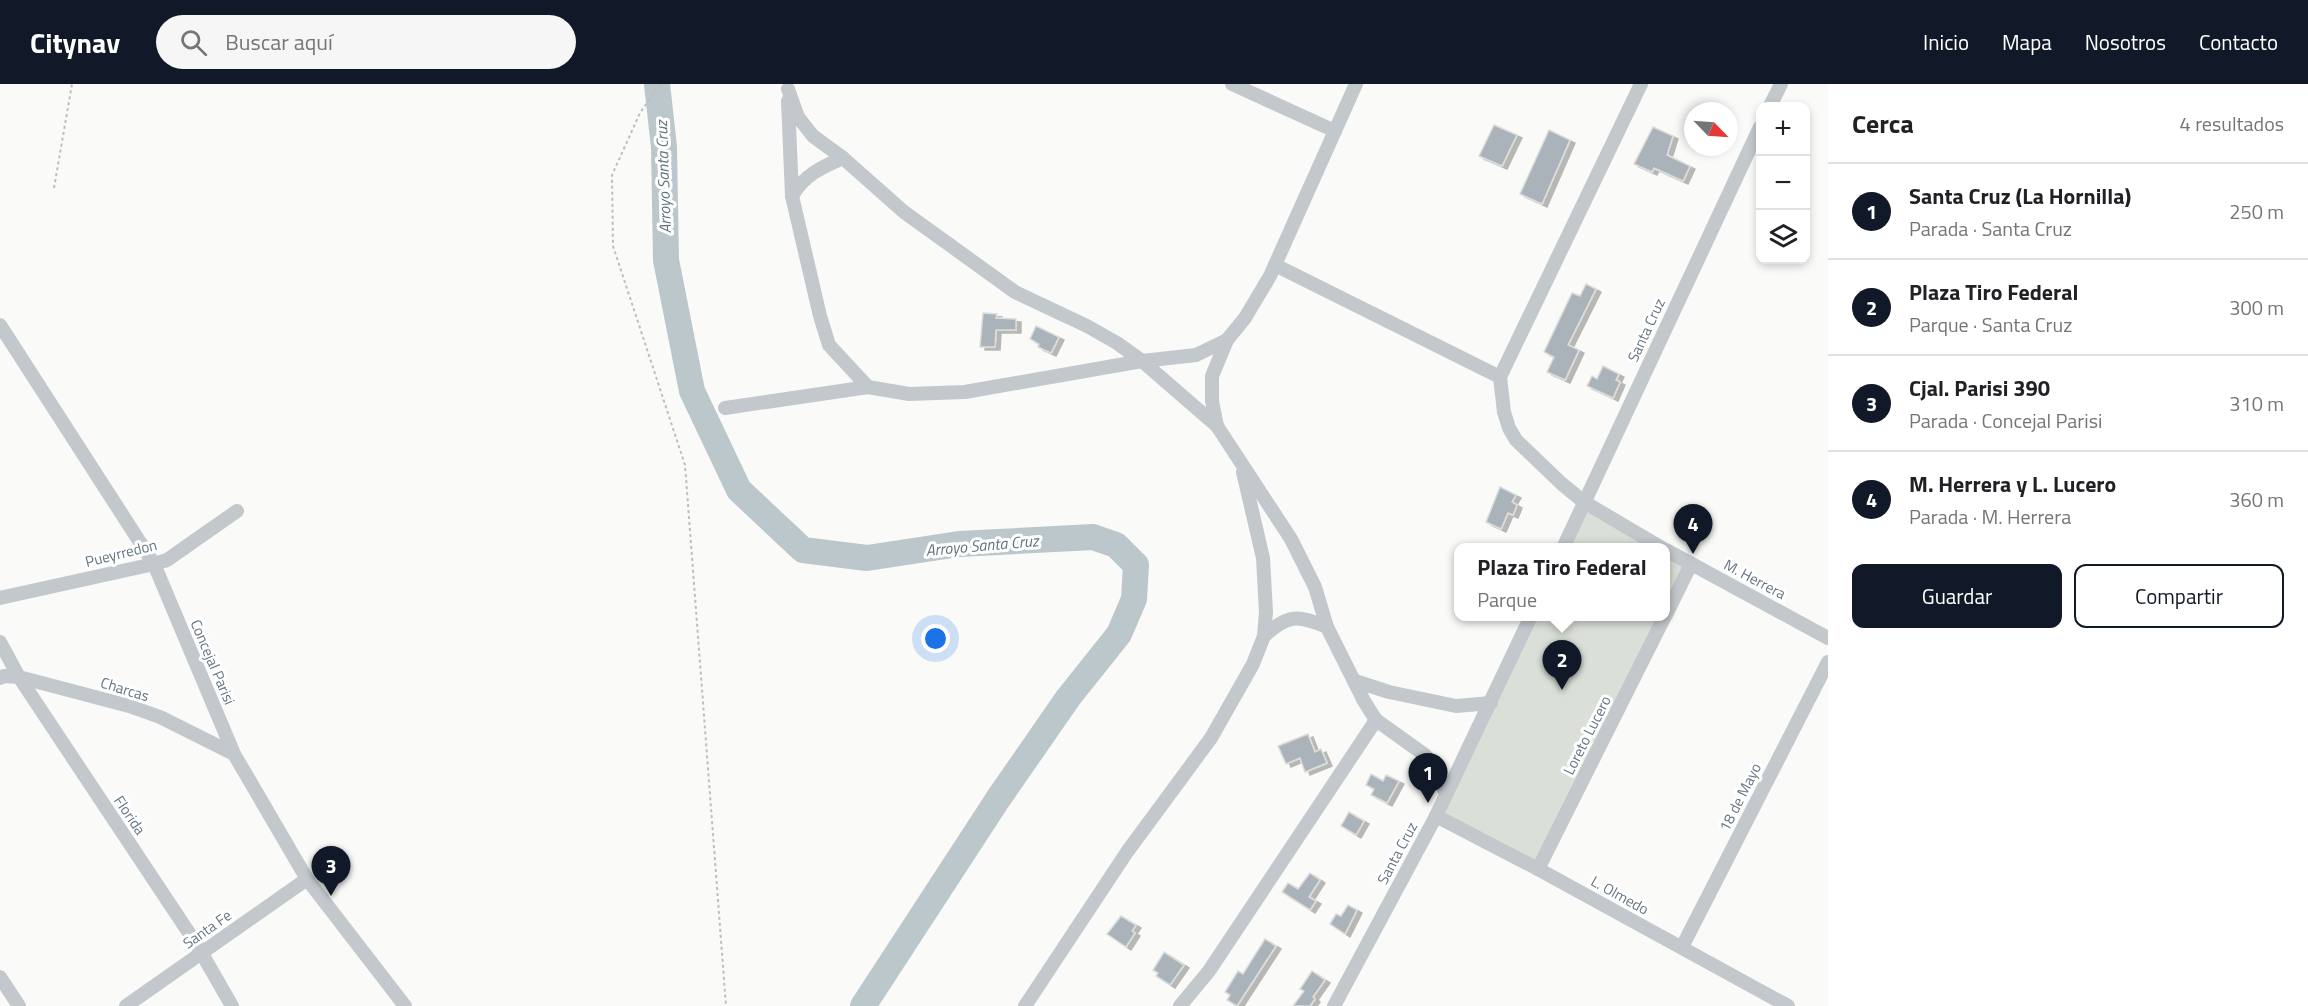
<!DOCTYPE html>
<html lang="es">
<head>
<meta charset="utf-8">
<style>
  :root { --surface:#fff; --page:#f6f6f6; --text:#202124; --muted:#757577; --line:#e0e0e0; --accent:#111827 }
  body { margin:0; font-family:"Titillium Web",sans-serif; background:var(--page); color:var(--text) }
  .controls { position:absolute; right:18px; top:18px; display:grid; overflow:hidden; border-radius:12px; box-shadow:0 3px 9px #0003 }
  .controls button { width:54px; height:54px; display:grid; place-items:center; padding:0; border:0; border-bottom:2px solid var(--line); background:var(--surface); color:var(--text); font:30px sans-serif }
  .compass { position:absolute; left:1684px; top:18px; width:54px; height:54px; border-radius:50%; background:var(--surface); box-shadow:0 3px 9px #0003; rotate:115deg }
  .you { position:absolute; left:936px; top:555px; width:21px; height:21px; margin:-15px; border:4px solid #fff; border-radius:50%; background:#1a73e8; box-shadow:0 0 0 9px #1a73e833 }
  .badge { display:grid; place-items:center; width:39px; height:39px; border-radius:50%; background:var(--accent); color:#fff; font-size:20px; font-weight:700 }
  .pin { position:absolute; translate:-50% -50px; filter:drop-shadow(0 2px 3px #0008) }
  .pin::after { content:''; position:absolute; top:32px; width:21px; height:18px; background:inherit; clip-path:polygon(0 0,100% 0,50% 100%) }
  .popup { position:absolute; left:1454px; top:459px; width:216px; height:78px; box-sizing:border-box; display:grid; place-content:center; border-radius:12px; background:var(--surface); filter:drop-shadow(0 2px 4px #0005); font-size:20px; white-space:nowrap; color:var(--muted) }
  .popup b { font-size:22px; color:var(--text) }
  .popup::after { content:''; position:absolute; left:50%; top:100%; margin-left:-12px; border:12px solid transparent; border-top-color:var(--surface) }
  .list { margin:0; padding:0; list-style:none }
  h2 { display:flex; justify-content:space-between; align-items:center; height:78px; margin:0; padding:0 24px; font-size:26px }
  h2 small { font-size:20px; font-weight:400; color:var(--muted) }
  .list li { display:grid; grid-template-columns:39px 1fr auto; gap:18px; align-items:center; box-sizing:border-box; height:96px; padding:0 24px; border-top:2px solid var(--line) }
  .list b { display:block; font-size:22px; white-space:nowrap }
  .list p { margin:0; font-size:20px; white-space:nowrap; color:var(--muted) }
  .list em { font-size:20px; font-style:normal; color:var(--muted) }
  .actions { display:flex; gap:12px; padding:18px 24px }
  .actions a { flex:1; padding:14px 0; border:2px solid var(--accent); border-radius:12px; text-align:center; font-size:21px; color:var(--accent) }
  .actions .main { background:var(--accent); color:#fff }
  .icon { flex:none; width:33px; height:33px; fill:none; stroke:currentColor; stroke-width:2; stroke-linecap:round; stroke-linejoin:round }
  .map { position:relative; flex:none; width:1828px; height:922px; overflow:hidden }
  header { display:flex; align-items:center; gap:36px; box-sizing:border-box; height:84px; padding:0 30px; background:var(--accent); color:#fff }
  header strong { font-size:28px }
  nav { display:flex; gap:33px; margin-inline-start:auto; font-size:21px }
  .search { width:420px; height:54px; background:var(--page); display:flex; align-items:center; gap:15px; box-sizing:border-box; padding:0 21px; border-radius:33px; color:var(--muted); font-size:22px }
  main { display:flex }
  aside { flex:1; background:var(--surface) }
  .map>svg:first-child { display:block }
  .green { fill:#dadfd7 }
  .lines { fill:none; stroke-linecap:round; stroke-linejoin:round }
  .river { stroke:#bbc7cb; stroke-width:26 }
  .building { fill:#aab3b9; stroke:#dcdcda; stroke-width:1.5; filter:url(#shadow) }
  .path { stroke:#bbbfc2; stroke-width:2; stroke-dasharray:3 3; stroke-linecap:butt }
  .street { stroke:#c3c8cc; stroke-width:14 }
  .labels { text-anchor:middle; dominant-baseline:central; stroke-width:6; stroke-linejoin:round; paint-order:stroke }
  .street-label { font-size:15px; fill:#657683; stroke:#fff }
  .water-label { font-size:16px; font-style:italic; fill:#60757c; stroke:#fff }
</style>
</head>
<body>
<header>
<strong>Citynav</strong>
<div class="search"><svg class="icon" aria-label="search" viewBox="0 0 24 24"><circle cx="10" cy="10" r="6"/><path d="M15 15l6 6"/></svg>Buscar aquí</div>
<nav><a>Inicio</a><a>Mapa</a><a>Nosotros</a><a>Contacto</a></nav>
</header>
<main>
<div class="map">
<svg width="1828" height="922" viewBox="0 0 1828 922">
  <defs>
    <filter id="shadow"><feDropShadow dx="5" dy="3" stdDeviation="0" flood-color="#0004"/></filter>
  </defs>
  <rect width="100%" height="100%" fill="#fafaf8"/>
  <g class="green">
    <polygon points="1584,418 1663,464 1562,464"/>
    <polygon points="1666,465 1691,480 1666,531"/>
    <polygon points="1530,533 1665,533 1538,785 1436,732"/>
  </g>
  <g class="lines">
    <polyline class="river" points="657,0 664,63 666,176 692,307 739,406 803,466 867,474 959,460 1093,453 1116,461 1136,481 1134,515 1119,550 1068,614 998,715 863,922"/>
  </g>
  <g class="building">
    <polygon points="1494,41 1517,51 1502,82 1479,72"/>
    <polygon points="1653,43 1673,52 1667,71 1690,82 1683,97 1654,84 1652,88 1634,80"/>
    <polygon points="1549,46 1570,56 1542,120 1520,110"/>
    <polygon points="1586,200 1596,205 1568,261 1579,266 1565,296 1547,288 1554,273 1544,268 1572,209 1580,212"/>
    <polygon points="983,229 997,230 996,234 1016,235 1016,246 996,246 995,263 980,263"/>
    <polygon points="1036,242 1059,253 1051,269 1038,263 1039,260 1030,255"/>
    <polygon points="1603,282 1619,290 1616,296 1620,298 1613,314 1587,302 1592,292 1597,295"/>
    <polygon points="1500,403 1516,411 1512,418 1517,421 1513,431 1508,429 1501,445 1486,438"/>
    <polygon points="1308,650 1315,668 1321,665 1327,679 1305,688 1300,674 1286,680 1278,662"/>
    <polygon points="1371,690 1383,697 1386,691 1399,697 1387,719 1371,711 1374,705 1366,701"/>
    <polygon points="1349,728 1364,737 1356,751 1341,742"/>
    <polygon points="1310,789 1320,796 1309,813 1316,817 1310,826 1282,808 1288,799 1298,805"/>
    <polygon points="1348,821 1357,826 1345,850 1330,840 1336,830 1341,832"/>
    <polygon points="1121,832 1136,841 1132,847 1135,849 1126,863 1107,850"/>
    <polygon points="1265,855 1276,862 1237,922 1227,916 1230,911 1225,908 1238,887 1243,890"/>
    <polygon points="1164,868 1184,881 1170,901 1156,892 1158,889 1153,886"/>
    <polygon points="1312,887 1325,896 1313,913 1315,915 1310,922 1293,922 1304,907 1300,905"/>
  </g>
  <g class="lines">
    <g class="path">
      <polyline points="660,0 640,29 612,91 613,162 685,381 726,922"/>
      <polyline points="54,104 72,0"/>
    </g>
    <g class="street">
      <polyline points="1232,0 1335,47"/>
      <polyline points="788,5 798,33 813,52 843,74 904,128 1015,208 1087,242 1117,259 1142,277 1217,342 1291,455 1315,503 1327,543 1364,617 1376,636 1209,887 1180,922"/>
      <polyline points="788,17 792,112 820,232 829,261 868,303"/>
      <polyline points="1770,22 1781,0"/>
      <path d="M792,112C804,91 822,83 843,74"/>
      <polyline points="1275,181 1500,293 1504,328 1509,344 1516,356 1562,400 1584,418 1662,464"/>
      <polyline points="0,241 154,480 234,670 307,795 405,922"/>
      <polyline points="1500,293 1641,0"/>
      <polyline points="725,324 868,303 909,310 965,308 1142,277 1196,271 1227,256 1245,234 1270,192 1356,0"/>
      <polyline points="1217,342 1212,317 1212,292 1227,256"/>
      <polyline points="1563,464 1760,43"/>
      <polyline points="1666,466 1828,554"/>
      <polyline points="0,514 154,480 167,476 237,427"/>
      <polyline points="1666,531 1691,480"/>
      <path d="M1264,552C1288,530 1298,531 1327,543"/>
      <polyline points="0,558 19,593 197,861 232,922"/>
      <polyline points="0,594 4,592 19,593 129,622 160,633 234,670"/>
      <polyline points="1355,597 1389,608 1456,622 1491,619"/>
      <polyline points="1376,636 1425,671 1435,684 1446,710"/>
      <polyline points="1436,732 1538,785 1788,922"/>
      <polyline points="1538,785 1665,532"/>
      <polyline points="1682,863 1828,578"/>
      <polyline points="0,893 19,922"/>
      <polyline points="126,922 307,795"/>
      <polyline points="1025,922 1127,768 1211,654 1253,580 1264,552 1266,528 1263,474 1243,388"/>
      <polyline points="1334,922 1436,732 1531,532"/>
    </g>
  </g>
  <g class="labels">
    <g class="street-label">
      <text transform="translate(1646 246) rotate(-65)">Santa Cruz</text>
      <text transform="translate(121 469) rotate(-14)">Pueyrredon</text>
      <text transform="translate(1755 495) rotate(28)">M. Herrera</text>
      <text transform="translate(213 578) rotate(67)">Concejal Parisi</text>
      <text transform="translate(125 605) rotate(17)">Charcas</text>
      <text transform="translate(1587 651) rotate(-63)">Loreto Lucero</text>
      <text transform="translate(1740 713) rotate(-63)">18 de Mayo</text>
      <text transform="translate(130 731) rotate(56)">Florida</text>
      <text transform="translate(1397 769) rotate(-62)">Santa Cruz</text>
      <text transform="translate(1620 811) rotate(29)">L. Olmedo</text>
      <text transform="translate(207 845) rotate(-35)">Santa Fe</text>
    </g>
    <g class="water-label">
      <text transform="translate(663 93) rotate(-92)">Arroyo Santa Cruz</text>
      <text transform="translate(982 461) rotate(-5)">Arroyo Santa Cruz</text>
    </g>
  </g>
</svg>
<div class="controls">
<button>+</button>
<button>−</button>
<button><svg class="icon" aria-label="layers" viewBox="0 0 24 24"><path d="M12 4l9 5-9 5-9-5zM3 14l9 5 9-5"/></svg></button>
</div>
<svg class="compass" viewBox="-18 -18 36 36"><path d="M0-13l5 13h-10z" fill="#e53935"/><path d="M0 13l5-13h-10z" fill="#757577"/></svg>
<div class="you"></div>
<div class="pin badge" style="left:1428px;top:719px">1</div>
<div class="pin badge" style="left:1562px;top:606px">2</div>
<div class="popup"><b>Plaza Tiro Federal</b>Parque</div>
<div class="pin badge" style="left:331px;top:812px">3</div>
<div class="pin badge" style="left:1693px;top:470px">4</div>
</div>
<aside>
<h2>Cerca<small>4 resultados</small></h2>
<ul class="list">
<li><span class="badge">1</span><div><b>Santa Cruz (La Hornilla)</b><p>Parada · Santa Cruz</p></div><em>250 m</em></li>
<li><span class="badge">2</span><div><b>Plaza Tiro Federal</b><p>Parque · Santa Cruz</p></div><em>300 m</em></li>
<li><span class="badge">3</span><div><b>Cjal. Parisi 390</b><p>Parada · Concejal Parisi</p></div><em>310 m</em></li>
<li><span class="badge">4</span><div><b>M. Herrera y L. Lucero</b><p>Parada · M. Herrera</p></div><em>360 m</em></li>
</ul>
<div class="actions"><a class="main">Guardar</a><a>Compartir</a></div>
</aside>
</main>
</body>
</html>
